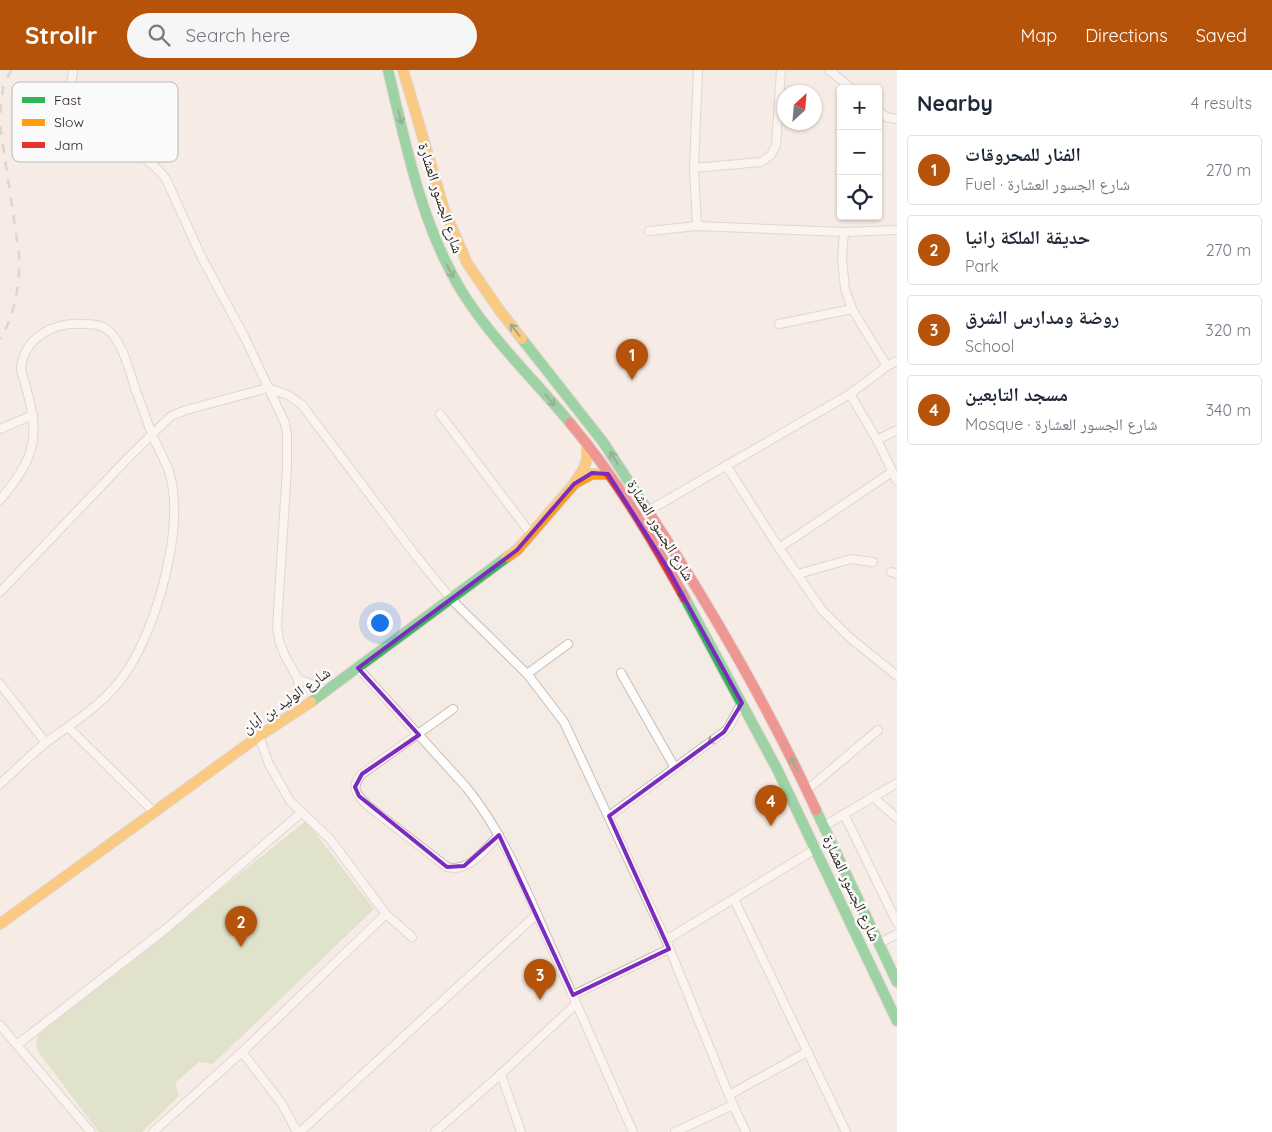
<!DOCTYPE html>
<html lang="en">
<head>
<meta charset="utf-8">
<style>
  :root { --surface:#fff; --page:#f6f6f7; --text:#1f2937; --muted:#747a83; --line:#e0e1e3; --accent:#b45309 }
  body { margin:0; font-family:Quicksand,"Noto Naskh Arabic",sans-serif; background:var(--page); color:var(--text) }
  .controls { position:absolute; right:15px; top:15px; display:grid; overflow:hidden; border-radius:5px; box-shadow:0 1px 4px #0004 }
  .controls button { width:45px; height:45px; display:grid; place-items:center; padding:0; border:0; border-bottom:1px solid var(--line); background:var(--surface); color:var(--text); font:25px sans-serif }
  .compass { position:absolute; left:777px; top:15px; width:45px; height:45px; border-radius:50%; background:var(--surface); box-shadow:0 1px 4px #0004; rotate:26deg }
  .you { position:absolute; left:379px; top:552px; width:18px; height:18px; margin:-12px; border:4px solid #fff; border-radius:50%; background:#1a73e8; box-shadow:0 0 0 8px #1a73e833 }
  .badge { display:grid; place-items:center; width:32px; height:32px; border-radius:50%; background:var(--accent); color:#fff; font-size:16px; font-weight:700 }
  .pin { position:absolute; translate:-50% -41px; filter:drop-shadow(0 1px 2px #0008) }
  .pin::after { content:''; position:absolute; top:26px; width:18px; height:15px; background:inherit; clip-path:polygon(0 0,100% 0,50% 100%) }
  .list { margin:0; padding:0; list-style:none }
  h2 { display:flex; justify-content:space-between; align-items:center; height:65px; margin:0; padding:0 20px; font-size:21px }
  h2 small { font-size:16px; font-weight:400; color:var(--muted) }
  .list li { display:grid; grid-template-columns:32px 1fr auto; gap:15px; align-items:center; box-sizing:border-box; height:70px; margin:0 10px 10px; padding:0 10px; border:1px solid var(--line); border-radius:5px }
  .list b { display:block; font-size:19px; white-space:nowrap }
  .list p { margin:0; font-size:16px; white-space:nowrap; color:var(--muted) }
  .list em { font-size:16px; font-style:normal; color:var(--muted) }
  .icon { flex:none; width:28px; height:28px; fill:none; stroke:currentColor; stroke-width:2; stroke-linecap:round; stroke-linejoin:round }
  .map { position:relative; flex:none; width:897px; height:1062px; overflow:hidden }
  header { display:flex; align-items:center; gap:30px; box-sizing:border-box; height:70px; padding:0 25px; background:var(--accent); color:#fff }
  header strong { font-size:24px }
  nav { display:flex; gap:28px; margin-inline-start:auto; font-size:18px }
  .search { width:350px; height:45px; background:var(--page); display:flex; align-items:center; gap:12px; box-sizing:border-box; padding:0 18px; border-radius:28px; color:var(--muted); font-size:19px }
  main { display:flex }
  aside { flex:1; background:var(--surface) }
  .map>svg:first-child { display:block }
  .green { fill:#c7d8ac }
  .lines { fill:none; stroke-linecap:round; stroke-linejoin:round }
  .street-casing { stroke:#c7bdb7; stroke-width:10 }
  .fast-casing { stroke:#c7bdb7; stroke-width:12 }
  .slow-casing { stroke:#c7bdb7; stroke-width:12 }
  .jam-casing { stroke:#c7bdb7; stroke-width:12 }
  .street { stroke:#fefcfb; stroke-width:8 }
  .fast { stroke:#30b455; stroke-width:10 }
  .slow { stroke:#ff9f0a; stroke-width:10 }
  .jam { stroke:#e5322d; stroke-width:10 }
  .rail { stroke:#bebbba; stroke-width:2.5; stroke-dasharray:9 9; stroke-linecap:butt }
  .oneway { stroke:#2d6233 }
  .oneway2 { stroke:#9f9995 }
  .marked { fill:none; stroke:#7b2cbf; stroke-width:4; stroke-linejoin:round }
  .labels { text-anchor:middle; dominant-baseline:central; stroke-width:5; stroke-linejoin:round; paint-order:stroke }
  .street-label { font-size:15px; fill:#2a1f18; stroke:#fafafa }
  .key { fill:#fafafa; stroke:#bcb8b6; stroke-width:1 }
  .key-label { font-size:14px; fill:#2a1f18 }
</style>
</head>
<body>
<header>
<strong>Strollr</strong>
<div class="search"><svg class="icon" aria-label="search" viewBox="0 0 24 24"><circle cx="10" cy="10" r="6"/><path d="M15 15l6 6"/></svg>Search here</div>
<nav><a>Map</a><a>Directions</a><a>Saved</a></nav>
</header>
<main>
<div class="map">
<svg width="897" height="1062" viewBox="0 0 897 1062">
  <rect width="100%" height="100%" fill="#f5ebe5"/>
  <polygon class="green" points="306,751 374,839 213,994 199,992 175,1013 179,1026 142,1062 99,1062 39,983 36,974 38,964"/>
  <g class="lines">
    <defs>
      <g id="street">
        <path d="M73,0C71,15 68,43 75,57C82,73 104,73 119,77C126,79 134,83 140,86C151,91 159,100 166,109L201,186L245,268L285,353L287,364V398L277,556L279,570L285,586L298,609V621L293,643"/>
        <polyline points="829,0 852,19"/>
        <polyline points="878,40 886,47 897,49"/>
        <polyline points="694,98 761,92 771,85 776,75 781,0"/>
        <polyline points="697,156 694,98 698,0"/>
        <polyline points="649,161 697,156 844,162 897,160"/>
        <polyline points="844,162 842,189 845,219 852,239 887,296"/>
        <polyline points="779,254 852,239"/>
        <polyline points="850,324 877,370 897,411"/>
        <polyline points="440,344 531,464"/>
        <polyline points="0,359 33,345"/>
        <polyline points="877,370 897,360"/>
        <polyline points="726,395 779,478 822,540 849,567 897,606"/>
        <path d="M0,430C42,380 39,360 21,300C23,267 54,252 83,254C90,254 99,254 105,258C122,268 130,303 136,321C142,335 146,350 152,364C157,377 165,389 169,402C186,455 157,556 127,601C107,632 77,650 48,671C31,684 16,700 0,714"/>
        <polyline points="648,441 850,324 887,296 897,291"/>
        <polyline points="779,478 892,402"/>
        <polyline points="891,502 897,504"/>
        <polyline points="798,504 851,489 873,492"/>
        <polyline points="0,522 128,388 171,346 186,340 268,318 288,325 302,335 416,486 451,529 528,605 564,652 666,870 733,1035 746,1062"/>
        <path d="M358,598L466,717C502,761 524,815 547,867C576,932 604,997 633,1062"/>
        <polyline points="621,603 675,698"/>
        <polyline points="527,604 568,574"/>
        <polyline points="298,609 328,620"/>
        <polyline points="0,614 46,673"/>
        <path d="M453,639L362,704C350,717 356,724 367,735L447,797C469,803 485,779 499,765"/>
        <polyline points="68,657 154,742"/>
        <polyline points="259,666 269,694 290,731 330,769 386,844 412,867"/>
        <polyline points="807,720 878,660"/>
        <polyline points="873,727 897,748"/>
        <polyline points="844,744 897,853"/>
        <polyline points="609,746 724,662 728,658 742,633"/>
        <polyline points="824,756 897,713"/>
        <polyline points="734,829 846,1062"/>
        <polyline points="666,870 817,778"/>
        <polyline points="878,874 897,864"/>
        <polyline points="573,925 669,879"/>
        <polyline points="0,955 91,1062"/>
        <polyline points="18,974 167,858 301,743"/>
        <polyline points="242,982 282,1034 297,1062"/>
        <polyline points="501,1004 521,1062"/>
        <polyline points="729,1025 807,982"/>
        <polyline points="153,1062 242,982 386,844"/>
        <polyline points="300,1062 537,844"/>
        <polyline points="435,1062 501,1004 576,934"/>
        <polyline points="675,1062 733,1035"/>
      </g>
      <g id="fast">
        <path d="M388,0C406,75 421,154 461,220C491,269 534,309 570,353"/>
        <polyline points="522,269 603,372 648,441"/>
        <polyline points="685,528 777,699 897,951"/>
        <polyline points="311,632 507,487"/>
        <polyline points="816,740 897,912"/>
      </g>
      <g id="slow">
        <polyline points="403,0 444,139 467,193 500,241 522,269"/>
        <polyline points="577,412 592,404 608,404"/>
        <polyline points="507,487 517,480 574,414 584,398 587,389 587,374"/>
        <polyline points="0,854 259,666 311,632"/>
      </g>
      <g id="jam">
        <path d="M570,353C615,406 651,467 685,528"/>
        <path d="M648,441C710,536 768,636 816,740"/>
      </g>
    </defs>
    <use href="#street" class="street-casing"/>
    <use href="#fast" class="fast-casing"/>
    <use href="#slow" class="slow-casing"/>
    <use href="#jam" class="jam-casing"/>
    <use href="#street" class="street"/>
    <use href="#fast" class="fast"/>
    <use href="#slow" class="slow"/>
    <use href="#jam" class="jam"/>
    <g class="rail">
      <polyline points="0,43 3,18 11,0"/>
      <path d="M0,56L19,183C20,213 16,243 0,269"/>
    </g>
  </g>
  <defs><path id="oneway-shaft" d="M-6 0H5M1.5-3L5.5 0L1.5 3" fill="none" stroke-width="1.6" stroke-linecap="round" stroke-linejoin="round" transform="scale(1.25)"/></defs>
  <g class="oneway">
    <use href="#oneway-shaft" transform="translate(400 47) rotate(76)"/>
    <use href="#oneway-shaft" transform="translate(450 201) rotate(63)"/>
    <use href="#oneway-shaft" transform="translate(515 260) rotate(-128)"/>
    <use href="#oneway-shaft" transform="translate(550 330) rotate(50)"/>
    <use href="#oneway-shaft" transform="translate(614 388) rotate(-124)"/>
    <use href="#oneway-shaft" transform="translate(681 521) rotate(61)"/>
    <use href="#oneway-shaft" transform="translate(794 694) rotate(-117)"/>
  </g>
  <use class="oneway2" href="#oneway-shaft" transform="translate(714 669) rotate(144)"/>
  <path d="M0 0H897V1062H0ZM592,403L608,404L667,497L742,633L724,662L609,746L669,879L573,925L499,765L464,796L447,797L359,726L355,717L362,704L419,665L358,598L517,480L574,414Z" fill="#f5ebe5" fill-opacity=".55" fill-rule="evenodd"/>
  <path class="marked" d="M592,403L608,404L667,497L742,633L724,662L609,746L669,879L573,925L499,765L464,796L447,797L359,726L355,717L362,704L419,665L358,598L517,480L574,414Z"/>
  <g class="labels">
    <g class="street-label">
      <text transform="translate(441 128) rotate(72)">شارع الجسور العشارة</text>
      <text transform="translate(661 460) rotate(59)">شارع الجسور العشارة</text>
      <text transform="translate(286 630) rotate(-35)">شارع الوليد بن أبان</text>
      <text transform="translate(852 818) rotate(65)">شارع الجسور العشارة</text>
    </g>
  </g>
  <rect x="12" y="12" width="166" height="80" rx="8" class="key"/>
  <rect x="22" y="27" width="23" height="6" fill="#30b455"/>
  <rect x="22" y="49" width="23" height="7" fill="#ff9f0a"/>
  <rect x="22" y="72" width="23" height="6" fill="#e5322d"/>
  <g class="key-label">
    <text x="54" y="35">Fast</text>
    <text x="54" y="57">Slow</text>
    <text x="54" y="80">Jam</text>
  </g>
</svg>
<div class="controls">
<button>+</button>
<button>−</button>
<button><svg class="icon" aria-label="locate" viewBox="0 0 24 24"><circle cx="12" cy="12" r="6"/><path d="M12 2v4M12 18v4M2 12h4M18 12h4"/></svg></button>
</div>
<svg class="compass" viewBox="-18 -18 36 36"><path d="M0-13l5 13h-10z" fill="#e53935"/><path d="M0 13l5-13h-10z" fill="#747a83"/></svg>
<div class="you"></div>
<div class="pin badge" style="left:632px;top:310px">1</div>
<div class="pin badge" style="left:241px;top:877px">2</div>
<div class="pin badge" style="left:540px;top:930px">3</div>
<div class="pin badge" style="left:771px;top:756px">4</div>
</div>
<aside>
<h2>Nearby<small>4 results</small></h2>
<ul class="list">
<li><span class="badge">1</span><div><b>الفنار للمحروقات</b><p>Fuel · شارع الجسور العشارة</p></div><em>270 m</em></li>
<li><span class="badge">2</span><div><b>حديقة الملكة رانيا</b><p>Park</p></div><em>270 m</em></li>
<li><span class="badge">3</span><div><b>روضة ومدارس الشرق</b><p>School</p></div><em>320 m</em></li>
<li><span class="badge">4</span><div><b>مسجد التابعين</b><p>Mosque · شارع الجسور العشارة</p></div><em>340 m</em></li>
</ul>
</aside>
</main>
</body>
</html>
